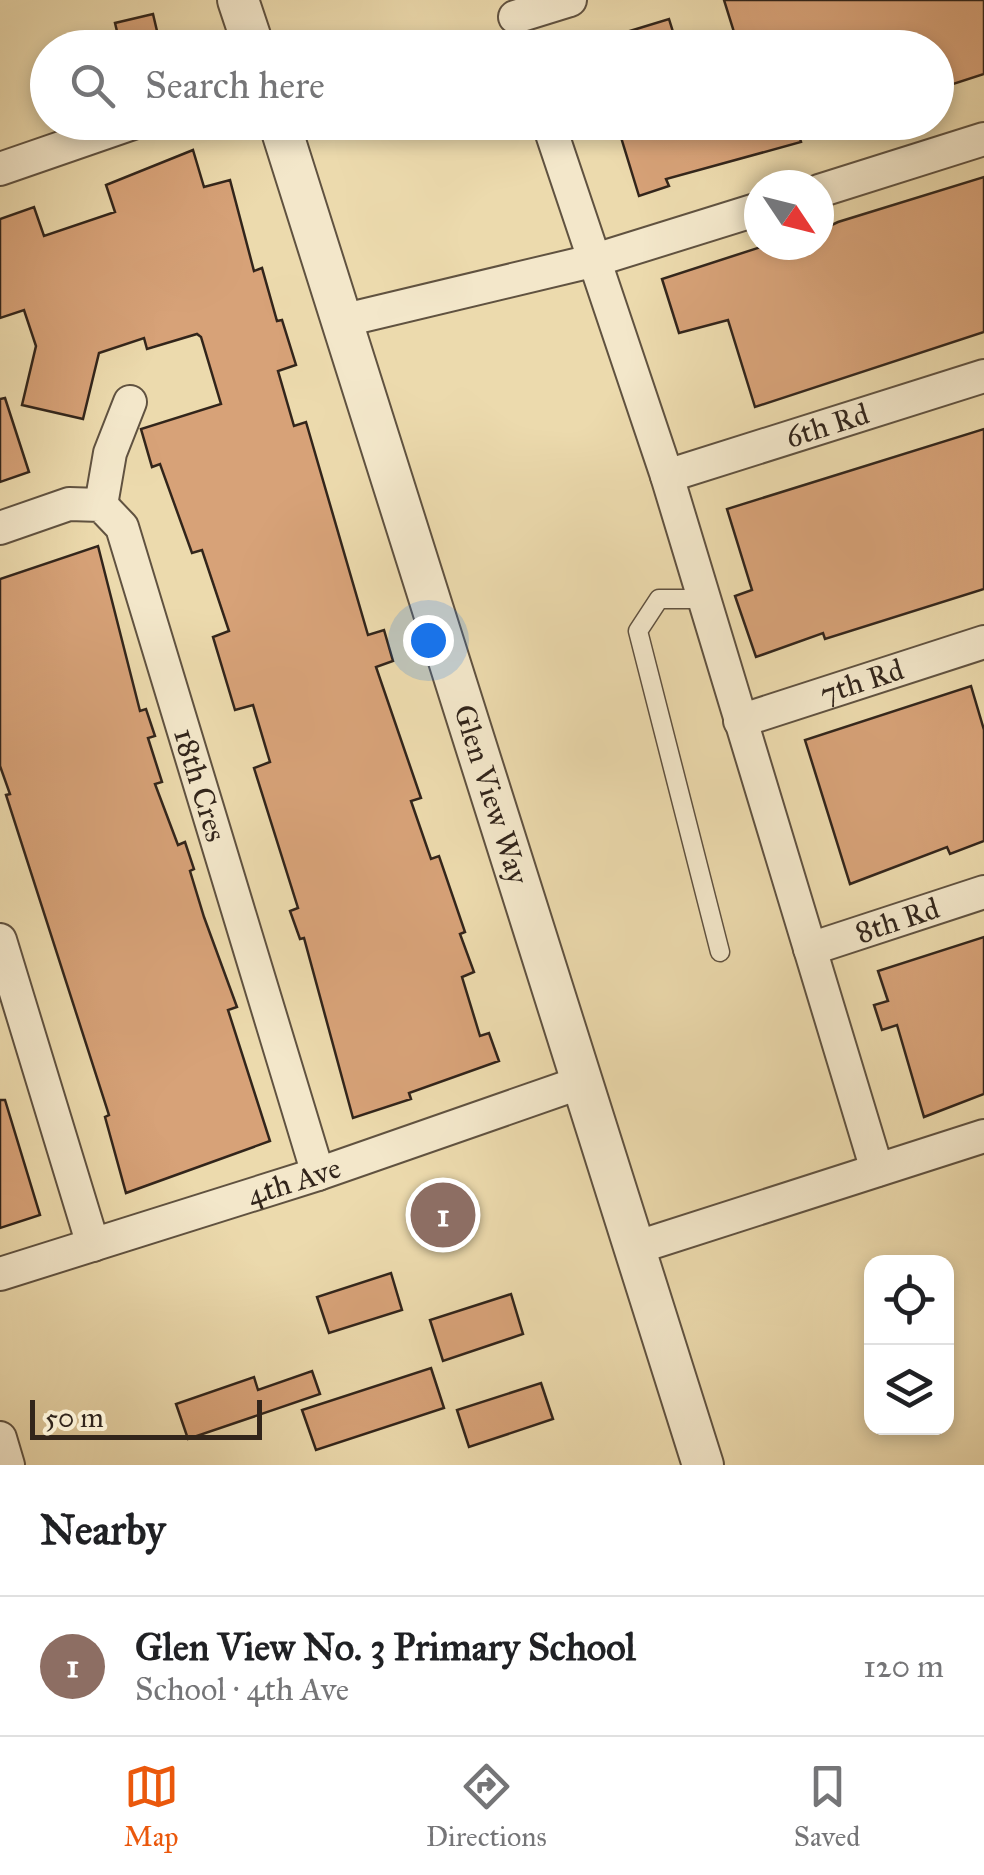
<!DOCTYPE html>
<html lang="en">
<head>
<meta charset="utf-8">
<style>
  :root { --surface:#fff; --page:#f6f6f6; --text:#202124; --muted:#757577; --line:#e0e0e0; --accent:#ea580c }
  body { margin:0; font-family:"IM FELL Great Primer",serif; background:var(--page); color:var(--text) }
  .controls { position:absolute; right:30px; bottom:30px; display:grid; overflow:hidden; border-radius:20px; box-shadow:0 5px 15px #0003 }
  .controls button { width:90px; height:90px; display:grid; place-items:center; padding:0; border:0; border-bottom:2px solid var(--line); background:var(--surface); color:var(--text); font:50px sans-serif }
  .compass { position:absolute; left:744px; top:170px; width:90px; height:90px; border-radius:50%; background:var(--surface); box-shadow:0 5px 15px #0003; rotate:125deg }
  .scale { position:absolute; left:30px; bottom:25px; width:232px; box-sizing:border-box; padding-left:10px; border:5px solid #32251b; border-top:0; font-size:28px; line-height:35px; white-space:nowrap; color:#32251b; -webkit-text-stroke:8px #f3e7ca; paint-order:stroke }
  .you { position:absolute; left:428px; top:640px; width:35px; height:35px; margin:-25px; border:8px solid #fff; border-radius:50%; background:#1a73e8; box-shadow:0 0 0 15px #1a73e833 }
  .badge { display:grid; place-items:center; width:65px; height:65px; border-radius:50%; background:var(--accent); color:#fff; font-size:32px; font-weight:700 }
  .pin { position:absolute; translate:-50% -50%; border:5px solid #fff; box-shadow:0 2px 10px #0006 }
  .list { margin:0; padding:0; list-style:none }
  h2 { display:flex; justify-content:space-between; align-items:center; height:130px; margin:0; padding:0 40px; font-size:42px }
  h2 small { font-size:32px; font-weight:400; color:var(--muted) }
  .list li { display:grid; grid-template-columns:65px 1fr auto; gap:30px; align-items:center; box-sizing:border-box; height:140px; padding:0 40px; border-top:2px solid var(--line) }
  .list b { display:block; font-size:38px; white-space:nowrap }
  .list p { margin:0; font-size:32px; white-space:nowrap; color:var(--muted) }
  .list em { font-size:32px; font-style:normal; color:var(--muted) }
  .icon { flex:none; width:55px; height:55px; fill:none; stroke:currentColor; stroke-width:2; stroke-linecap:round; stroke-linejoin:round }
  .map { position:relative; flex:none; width:984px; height:1465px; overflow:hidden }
  .search { position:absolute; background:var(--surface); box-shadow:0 5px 15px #0003; left:30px; right:30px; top:30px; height:110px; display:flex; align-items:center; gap:25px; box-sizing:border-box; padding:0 35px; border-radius:55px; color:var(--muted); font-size:38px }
  .sheet { height:270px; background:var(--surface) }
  nav { display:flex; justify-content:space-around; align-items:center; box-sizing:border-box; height:140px; border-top:2px solid var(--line); background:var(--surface); font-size:28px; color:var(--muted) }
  nav a { display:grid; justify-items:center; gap:5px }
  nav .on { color:var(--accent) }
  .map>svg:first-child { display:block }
  .building { fill:#d7a278; stroke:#32251b; stroke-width:2.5 }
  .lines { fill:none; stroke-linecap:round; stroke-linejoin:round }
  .service-casing { stroke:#605240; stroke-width:21 }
  .minor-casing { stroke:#605240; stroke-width:36 }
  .tertiary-casing { stroke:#605240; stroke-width:44 }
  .service { stroke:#f3e7ca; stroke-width:18 }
  .minor { stroke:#f3e7ca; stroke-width:32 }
  .tertiary { stroke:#f3e7ca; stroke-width:40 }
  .labels { text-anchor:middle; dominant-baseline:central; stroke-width:10; stroke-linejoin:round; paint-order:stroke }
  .street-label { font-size:30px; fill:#32251b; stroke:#f3e7ca }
</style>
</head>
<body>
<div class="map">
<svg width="984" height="1465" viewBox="0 0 984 1465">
  <rect width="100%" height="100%" fill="#ecdaad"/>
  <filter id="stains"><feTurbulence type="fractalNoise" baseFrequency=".002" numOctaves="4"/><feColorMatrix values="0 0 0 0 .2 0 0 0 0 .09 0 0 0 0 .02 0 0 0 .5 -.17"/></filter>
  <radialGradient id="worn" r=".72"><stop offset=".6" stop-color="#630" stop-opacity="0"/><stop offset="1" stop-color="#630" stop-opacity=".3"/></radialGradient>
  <g class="building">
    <polygon points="724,0 984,0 984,74 944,87 936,48 739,48"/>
    <polygon points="153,14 161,48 121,48 115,23"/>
    <polygon points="669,19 678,48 598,48 597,41"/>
    <polygon points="656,122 795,122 801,142 666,179 669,186 639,196 620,134"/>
    <polygon points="193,150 204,187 230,180 254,271 262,268 277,321 282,320 296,365 278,371 294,426 306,422 368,635 384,630 393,661 376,667 421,798 411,801 431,859 439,856 465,932 460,934 474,972 462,977 480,1036 489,1033 499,1061 409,1093 411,1099 353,1118 304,938 300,939 290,911 298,908 254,768 270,762 253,705 235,710 213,637 229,631 202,550 192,553 160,464 152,467 141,429 221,404 201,337 197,334 147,349 144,338 99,353 83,419 22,405 36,346 24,310 0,318 0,219 34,207 44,236 115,212 106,185"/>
    <polygon points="984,177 984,332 755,407 728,320 679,333 662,279 767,245 819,245 819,231 838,222"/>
    <polygon points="5,398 29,472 0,482 0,399"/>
    <polygon points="984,429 984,589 825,639 823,633 756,657 735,596 752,590 727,509"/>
    <polygon points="98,546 140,711 146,709 155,736 148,738 162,782 155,784 178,845 185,842 194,869 190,871 204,917 237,1007 228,1010 270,1141 126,1193 105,1117 109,1115 6,795 10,794 0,766 0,579"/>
    <polygon points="971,686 984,730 984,841 950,854 947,847 850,884 805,740"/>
    <polygon points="984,937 984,1094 924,1117 897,1025 882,1030 874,1005 888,1001 878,971"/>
    <polygon points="0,1100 5,1100 40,1215 0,1228"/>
    <polygon points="391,1273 402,1310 329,1333 317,1297"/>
    <polygon points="511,1294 523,1334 443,1361 430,1320"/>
    <polygon points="431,1368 444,1408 316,1450 302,1410"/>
    <polygon points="312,1371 320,1394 188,1439 176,1404 254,1377 258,1390"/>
    <polygon points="541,1383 553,1419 469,1447 457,1410"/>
  </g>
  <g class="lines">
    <defs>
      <polyline id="service" points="704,599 659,599 638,631 720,952"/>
      <g id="minor">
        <polyline points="515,17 570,0"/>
        <polyline points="548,122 667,476 877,1170"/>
        <polyline points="0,169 136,122"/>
        <polyline points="819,191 984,139"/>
        <polyline points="345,320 592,261 759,209"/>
        <path id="s1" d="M667,476L984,376"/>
        <polyline points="101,505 110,453 130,402"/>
        <path id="s2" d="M0,528L69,504L101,505L122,527L318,1174"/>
        <path id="s3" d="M740,721L984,642"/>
        <polyline points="0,940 93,1245"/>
        <path id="s4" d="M810,949L984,892"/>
        <polyline points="635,1248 984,1136"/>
        <path id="s5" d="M0,1274L318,1174L582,1082"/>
        <polyline points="0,1438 8,1465"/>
      </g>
      <g id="tertiary">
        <polyline points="238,0 254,48"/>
        <path id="s6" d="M279,122L703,1465"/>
      </g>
    </defs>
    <use href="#service" class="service-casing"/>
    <use href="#minor" class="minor-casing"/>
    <use href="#tertiary" class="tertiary-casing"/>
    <use href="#service" class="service"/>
    <use href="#minor" class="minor"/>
    <use href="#tertiary" class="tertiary"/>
  </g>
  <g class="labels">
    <g class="street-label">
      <text stroke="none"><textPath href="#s1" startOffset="168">6th Rd</textPath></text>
      <text stroke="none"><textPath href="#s3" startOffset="128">7th Rd</textPath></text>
      <text stroke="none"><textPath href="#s2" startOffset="405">18th Cres</textPath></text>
      <text stroke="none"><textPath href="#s6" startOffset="705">Glen View Way</textPath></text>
      <text stroke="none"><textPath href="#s4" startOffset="92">8th Rd</textPath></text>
      <text stroke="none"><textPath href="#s5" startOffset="308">4th Ave</textPath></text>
    </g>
  </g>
  <rect width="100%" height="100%" filter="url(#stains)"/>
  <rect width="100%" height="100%" fill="url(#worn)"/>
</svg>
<div class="controls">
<button><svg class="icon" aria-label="locate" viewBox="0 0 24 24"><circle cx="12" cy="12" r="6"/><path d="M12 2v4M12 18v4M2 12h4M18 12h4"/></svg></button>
<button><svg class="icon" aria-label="layers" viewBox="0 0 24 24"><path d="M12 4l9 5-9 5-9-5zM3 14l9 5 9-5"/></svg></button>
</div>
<svg class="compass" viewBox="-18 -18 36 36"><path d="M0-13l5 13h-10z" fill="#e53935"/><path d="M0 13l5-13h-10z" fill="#757577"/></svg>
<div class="scale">50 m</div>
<div class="you"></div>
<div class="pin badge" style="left:443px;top:1215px;background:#8d6e63">1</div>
<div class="search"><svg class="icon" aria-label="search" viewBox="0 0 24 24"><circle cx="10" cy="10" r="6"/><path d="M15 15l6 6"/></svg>Search here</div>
</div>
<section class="sheet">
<h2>Nearby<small></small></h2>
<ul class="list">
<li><span class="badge" style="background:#8d6e63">1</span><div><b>Glen View No. 3 Primary School</b><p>School · 4th Ave</p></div><em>120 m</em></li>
</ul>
</section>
<nav>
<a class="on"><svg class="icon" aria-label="map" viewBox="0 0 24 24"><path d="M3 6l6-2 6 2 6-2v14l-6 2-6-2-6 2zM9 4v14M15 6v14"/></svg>Map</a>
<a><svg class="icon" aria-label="directions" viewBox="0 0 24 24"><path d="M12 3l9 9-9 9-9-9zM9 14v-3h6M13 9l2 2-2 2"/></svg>Directions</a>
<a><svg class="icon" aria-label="saved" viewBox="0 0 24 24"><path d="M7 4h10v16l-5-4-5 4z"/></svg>Saved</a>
</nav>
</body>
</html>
